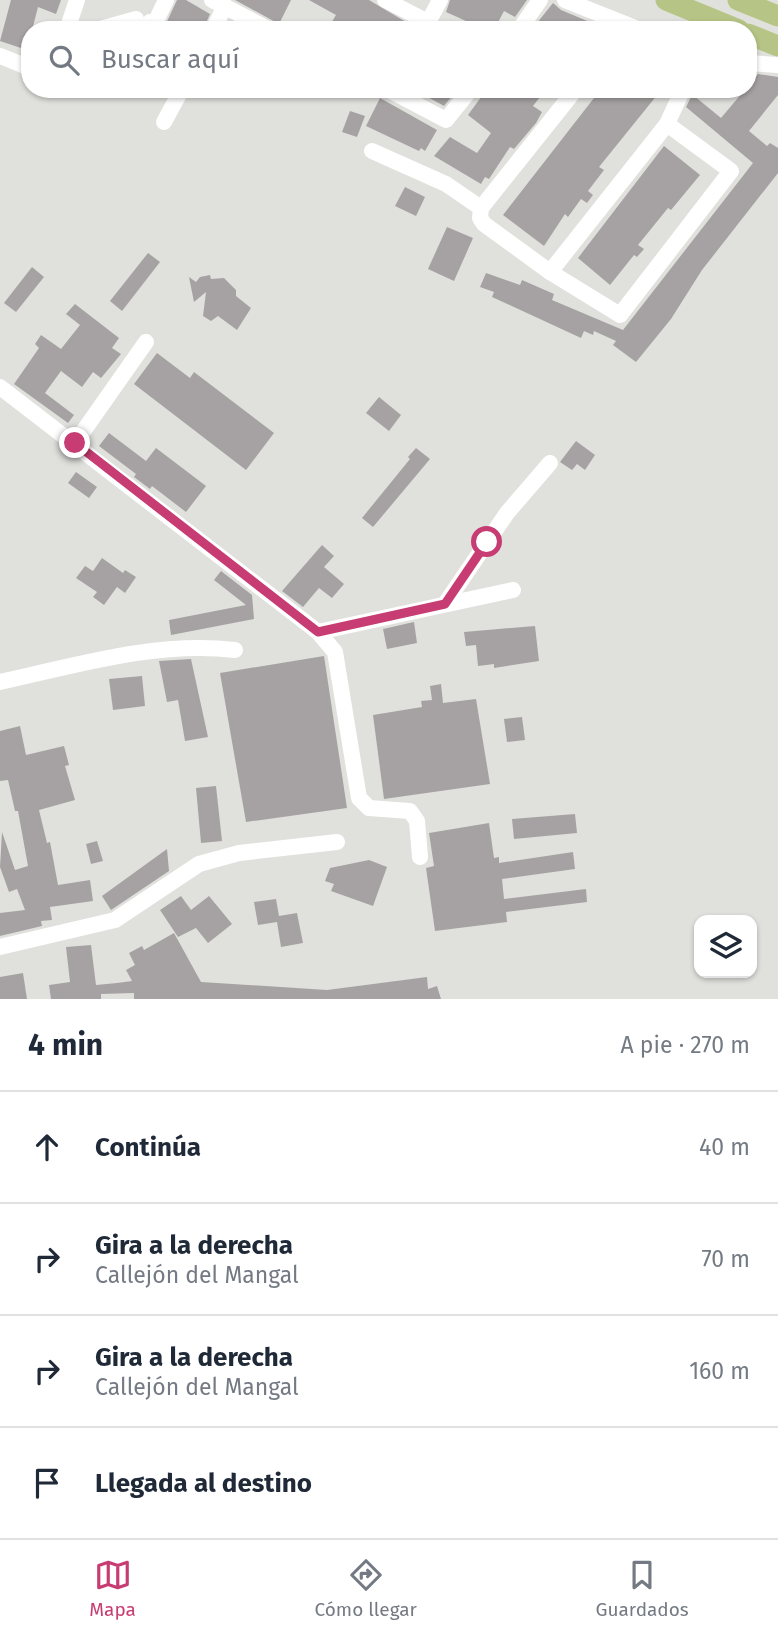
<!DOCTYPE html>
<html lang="es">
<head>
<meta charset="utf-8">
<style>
  :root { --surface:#fff; --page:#f2f2f3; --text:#1f2937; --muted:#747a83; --line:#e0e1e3; --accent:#c73c72 }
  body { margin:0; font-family:"Fira Sans",sans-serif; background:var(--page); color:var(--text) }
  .controls { position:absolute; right:21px; bottom:21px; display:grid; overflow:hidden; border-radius:14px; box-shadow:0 2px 5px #0004 }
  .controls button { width:63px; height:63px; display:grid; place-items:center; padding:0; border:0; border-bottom:2px solid var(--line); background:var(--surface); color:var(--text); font:35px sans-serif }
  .stop { position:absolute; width:21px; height:21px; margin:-16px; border:5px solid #c73c72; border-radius:50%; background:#fff }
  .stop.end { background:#c73c72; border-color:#fff; box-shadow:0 2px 7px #0008 }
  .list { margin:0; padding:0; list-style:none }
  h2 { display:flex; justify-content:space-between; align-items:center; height:91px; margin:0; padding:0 28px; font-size:30px }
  h2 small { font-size:23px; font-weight:400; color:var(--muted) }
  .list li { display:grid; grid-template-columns:46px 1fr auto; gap:21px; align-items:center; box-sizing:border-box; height:112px; padding:0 28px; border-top:2px solid var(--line) }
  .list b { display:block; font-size:26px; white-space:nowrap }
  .list p { margin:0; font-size:23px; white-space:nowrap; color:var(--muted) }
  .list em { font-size:23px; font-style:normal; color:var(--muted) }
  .icon { flex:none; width:38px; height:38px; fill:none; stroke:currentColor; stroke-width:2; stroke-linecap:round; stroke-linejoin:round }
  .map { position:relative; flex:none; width:778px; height:999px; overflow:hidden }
  .search { position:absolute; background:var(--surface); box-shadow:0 2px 5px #0004; left:21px; right:21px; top:21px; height:77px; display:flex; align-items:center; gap:18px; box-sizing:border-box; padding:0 24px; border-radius:28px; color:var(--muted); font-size:26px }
  .sheet { height:539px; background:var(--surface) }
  nav { display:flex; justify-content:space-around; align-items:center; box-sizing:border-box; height:98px; border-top:2px solid var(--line); background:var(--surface); font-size:19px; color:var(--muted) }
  nav a { display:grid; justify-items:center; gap:4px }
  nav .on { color:var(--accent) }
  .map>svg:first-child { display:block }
  .building { fill:#a6a2a3 }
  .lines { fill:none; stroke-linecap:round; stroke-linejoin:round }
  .minor { stroke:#fff; stroke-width:16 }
  .major { stroke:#b6c585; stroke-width:21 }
  .route { stroke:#c73c72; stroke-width:9 }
</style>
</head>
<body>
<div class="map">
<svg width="778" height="999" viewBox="0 0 778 999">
  <rect width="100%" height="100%" fill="#e0e1dd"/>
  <g class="building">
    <polygon points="11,0 61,0 56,14 38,7 27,50 0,41"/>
    <polygon points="177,0 186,0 210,14 203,30 163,30"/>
    <polygon points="235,0 291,0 279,24"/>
    <polygon points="309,0 369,0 411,25 409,30 327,30 336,15"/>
    <polygon points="450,0 527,0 515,17 504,11 494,30 486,30 446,12"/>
    <polygon points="553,3 561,10 609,30 551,30 537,23"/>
    <polygon points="758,74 778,77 778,95 749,131 767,146 770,143 778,148 778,173 702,270 671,319 636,362 613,345 616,341 594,331 593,335 584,331 581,338 492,297 494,292 480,287 486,273 520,285 522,280 554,294 552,300 623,330 753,163 686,107 691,97 693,95 721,118"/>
    <polygon points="413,89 440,89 452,96 444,106"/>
    <polygon points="487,89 546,89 533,106 542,112 536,123 514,149 510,147 489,179 485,177 481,184 434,156 450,137 477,153 491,133 468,115"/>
    <polygon points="601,89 662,89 599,167 604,170 588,191 593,195 587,203 581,199 568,217 565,214 544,246 503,215"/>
    <polygon points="380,98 437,130 425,151 421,148 419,151 366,126"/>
    <polygon points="350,111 365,116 357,137 342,132"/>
    <polygon points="664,146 700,175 671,210 668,208 638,245 644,249 637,257 634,255 610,285 578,258"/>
    <polygon points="405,187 425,197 416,216 395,206"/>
    <polygon points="447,227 473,238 454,281 428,269"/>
    <polygon points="148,253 160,262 122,311 110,301"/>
    <polygon points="32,267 44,277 16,312 4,303"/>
    <polygon points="210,275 211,279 224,278 236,290 236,296 251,308 237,330 218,316 211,321 203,316 206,292 194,302 189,277 196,282 200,277"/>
    <polygon points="75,304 119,338 112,348 121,354 101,378 93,372 82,387 61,371 45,393 74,415 68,423 14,384 39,348 35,344 41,335 61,349 80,325 66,314"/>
    <polygon points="157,353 190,378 194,372 274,433 246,470 134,384"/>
    <polygon points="379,397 401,415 389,431 366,413"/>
    <polygon points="109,433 146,461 156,448 206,486 186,512 152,486 150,489 134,477 136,474 99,446"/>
    <polygon points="576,441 595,455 585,470 577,464 572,470 560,462"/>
    <polygon points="416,448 430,459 373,527 362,518 410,459 408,457"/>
    <polygon points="76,472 97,487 89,498 68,483"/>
    <polygon points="322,545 334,556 324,567 344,584 332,598 319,588 303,607 282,591"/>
    <polygon points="102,558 123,573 125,570 136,577 125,593 117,587 104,605 93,597 97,592 76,578 85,566 93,571"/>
    <polygon points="221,571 252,595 254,619 171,635 169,620 246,605 214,580"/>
    <polygon points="414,622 417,643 387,649 383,629"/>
    <polygon points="535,626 539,661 494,668 494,664 478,666 476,645 466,646 464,632"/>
    <polygon points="324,656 347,808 246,822 220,673"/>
    <polygon points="191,659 208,737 185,741 178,700 167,702 159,661"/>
    <polygon points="142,676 145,706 113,710 109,679"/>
    <polygon points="441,684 443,703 476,699 490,784 384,799 373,715 422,707 421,701 432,700 430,686"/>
    <polygon points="522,717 525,740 507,742 504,719"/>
    <polygon points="20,726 26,755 64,746 69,765 65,766 75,800 39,810 47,843 50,842 58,885 90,880 93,901 50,907 52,920 41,921 42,926 0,936 0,913 25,910 17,889 9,892 0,867 2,832 15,870 28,866 18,811 15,811 8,780 0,781 0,731"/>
    <polygon points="216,786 222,841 201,843 196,788"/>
    <polygon points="575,814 577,833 514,839 512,819"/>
    <polygon points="489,823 494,858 499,857 499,863 573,852 575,869 502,879 504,899 586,889 587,902 506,912 507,922 435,931 426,868 434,866 429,833"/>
    <polygon points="97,841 103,861 91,864 86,844"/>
    <polygon points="167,849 169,871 111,910 102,896"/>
    <polygon points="369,860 387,867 373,906 331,891 334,884 325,881 330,868"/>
    <polygon points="181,896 191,910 209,896 232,924 208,943 196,928 178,937 160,910"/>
    <polygon points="276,899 279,916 297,913 303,943 281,947 277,922 258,925 254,902"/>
    <polygon points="174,933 201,982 327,990 427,977 428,989 437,986 441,999 134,999 134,993 101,994 101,999 51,999 49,985 70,982 66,947 91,945 96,985 117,983 132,981 126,970 135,965 129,953 142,946 144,950"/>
    <polygon points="23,973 27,999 0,999 0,977"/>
  </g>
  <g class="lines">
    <g class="minor">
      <polyline points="212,0 270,30"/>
      <polyline points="385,0 428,22"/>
      <polyline points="565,0 640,30"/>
      <polyline points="150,22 155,23 166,0"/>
      <polyline points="67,30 77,0"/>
      <polyline points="97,30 136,19"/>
      <polyline points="213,30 225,6"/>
      <polyline points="424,30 440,0"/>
      <polyline points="519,30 540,0"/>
      <polyline points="0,56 30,68"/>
      <polyline points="748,63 778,65"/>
      <polyline points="387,89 446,120 471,89"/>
      <polyline points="164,122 182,89"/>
      <polyline points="372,151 446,184 481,208 480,218 484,224 550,272 620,315 731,171 667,124"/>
      <polyline points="481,208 576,89"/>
      <polyline points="550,272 667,124 683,89"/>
      <polyline points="0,387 318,632 335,652 359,798 369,808 410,811 417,821 420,857"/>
      <polyline points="75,443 146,342"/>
      <polyline points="445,604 507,513 550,463"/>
      <polyline points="318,632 513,590"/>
      <path d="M0,682C78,665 155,641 235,650"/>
      <polyline points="0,947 115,920 199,864 239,853 337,842"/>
    </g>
    <g class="major">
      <polyline points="666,0 739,30"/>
      <polyline points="738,0 778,16"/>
      <polyline points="748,34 778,46"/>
    </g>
  </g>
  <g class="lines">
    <polyline class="route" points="75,443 318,632 445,604 487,542"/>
  </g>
</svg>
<div class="controls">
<button><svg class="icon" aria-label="layers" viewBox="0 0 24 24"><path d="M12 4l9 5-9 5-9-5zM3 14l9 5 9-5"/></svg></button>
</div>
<div class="stop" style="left:487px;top:542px"></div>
<div class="stop end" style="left:75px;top:443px"></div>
<div class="search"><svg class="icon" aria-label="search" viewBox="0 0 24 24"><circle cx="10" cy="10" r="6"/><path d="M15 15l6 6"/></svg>Buscar aquí</div>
</div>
<section class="sheet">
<h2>4 min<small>A pie · 270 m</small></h2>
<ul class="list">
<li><svg class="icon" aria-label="ahead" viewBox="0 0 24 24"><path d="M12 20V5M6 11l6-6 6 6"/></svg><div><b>Continúa</b></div><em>40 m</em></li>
<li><svg class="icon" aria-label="right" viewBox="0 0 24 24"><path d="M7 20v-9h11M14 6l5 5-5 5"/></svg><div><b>Gira a la derecha</b><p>Callejón del Mangal</p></div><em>70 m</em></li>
<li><svg class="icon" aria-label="right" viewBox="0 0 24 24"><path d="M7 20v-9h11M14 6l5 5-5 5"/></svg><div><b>Gira a la derecha</b><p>Callejón del Mangal</p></div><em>160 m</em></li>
<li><svg class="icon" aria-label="arrive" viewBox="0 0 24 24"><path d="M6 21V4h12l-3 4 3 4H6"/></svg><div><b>Llegada al destino</b></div></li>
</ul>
</section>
<nav>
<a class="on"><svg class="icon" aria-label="map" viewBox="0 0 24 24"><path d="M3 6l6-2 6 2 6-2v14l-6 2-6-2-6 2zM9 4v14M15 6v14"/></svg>Mapa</a>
<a><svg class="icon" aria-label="directions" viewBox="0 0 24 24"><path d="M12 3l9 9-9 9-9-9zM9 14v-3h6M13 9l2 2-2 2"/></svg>Cómo llegar</a>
<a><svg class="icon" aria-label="saved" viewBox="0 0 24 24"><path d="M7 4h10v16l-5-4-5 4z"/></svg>Guardados</a>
</nav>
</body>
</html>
